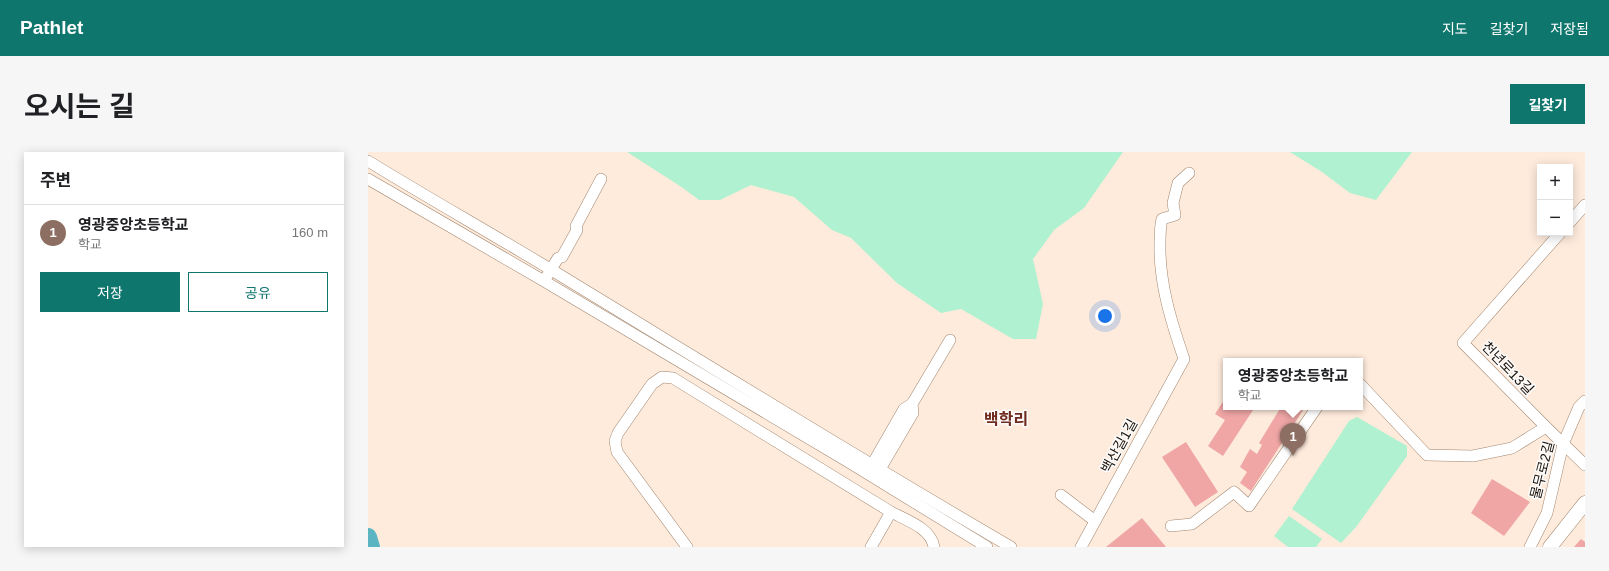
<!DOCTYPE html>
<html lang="ko">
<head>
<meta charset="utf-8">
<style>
  :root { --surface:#fff; --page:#f6f6f6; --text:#202124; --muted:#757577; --line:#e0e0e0; --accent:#0f766e }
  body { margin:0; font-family:Arial,"Noto Sans KR",sans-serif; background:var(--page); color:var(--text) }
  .controls { position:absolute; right:12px; top:12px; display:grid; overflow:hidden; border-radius:0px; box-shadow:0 2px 10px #0003 }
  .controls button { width:36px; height:36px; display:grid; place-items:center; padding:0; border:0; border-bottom:1px solid var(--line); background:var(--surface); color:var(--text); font:20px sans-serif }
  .you { position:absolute; left:737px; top:164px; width:14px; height:14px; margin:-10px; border:3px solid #fff; border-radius:50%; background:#1a73e8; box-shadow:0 0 0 6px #1a73e833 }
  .badge { display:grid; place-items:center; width:26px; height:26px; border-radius:50%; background:var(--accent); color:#fff; font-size:13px; font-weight:700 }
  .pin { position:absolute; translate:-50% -33px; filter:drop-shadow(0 1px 2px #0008) }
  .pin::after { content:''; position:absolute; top:21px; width:14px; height:12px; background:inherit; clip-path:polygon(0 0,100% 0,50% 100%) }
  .popup { position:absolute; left:855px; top:206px; width:140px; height:52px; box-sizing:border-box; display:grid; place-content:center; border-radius:0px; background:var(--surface); filter:drop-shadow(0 1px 3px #0005); font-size:13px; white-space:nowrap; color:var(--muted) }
  .popup b { font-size:15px; color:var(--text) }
  .popup::after { content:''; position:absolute; left:50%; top:100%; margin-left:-8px; border:8px solid transparent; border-top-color:var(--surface) }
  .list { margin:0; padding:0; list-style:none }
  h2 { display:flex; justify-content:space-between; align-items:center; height:52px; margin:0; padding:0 16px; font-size:17px }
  h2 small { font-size:13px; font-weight:400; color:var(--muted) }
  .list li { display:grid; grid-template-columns:26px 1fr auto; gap:12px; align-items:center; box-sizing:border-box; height:56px; padding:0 16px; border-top:1px solid var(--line) }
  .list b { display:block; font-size:15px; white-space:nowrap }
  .list p { margin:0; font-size:13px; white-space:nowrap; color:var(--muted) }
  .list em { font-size:13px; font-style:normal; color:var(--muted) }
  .actions { display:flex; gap:8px; padding:12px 16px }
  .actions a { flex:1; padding:9px 0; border:1px solid var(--accent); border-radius:0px; text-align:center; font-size:14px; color:var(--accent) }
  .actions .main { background:var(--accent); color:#fff }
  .map { position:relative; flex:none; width:1217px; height:395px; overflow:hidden; border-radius:0px }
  header { display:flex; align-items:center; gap:24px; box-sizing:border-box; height:56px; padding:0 20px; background:var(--accent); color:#fff }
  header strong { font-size:19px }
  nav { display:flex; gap:22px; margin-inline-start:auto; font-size:14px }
  .intro { display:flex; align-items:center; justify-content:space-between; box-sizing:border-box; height:96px; padding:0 24px }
  h1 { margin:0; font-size:28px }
  .button { padding:10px 18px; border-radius:0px; background:var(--accent); color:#fff; font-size:14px; font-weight:700 }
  main { display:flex; gap:24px; padding:0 24px }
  aside { flex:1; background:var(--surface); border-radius:0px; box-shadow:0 2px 10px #0003 }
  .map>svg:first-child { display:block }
  .green { fill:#aff1d0 }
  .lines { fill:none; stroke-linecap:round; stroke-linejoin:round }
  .river { stroke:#5bb4c2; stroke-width:18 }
  .building { fill:#efa6a5 }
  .minor-casing { stroke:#a1856e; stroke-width:12 }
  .major-casing { stroke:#a1856e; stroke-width:15 }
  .minor { stroke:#fff; stroke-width:11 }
  .major { stroke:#fff; stroke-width:14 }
  .labels { text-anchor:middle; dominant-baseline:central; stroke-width:3; stroke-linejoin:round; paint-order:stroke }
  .street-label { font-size:14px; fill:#1b1108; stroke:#fcfcfc }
  .quarter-label { font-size:16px; font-weight:bold; fill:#702c1e; stroke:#fcfcfc }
</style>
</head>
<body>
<header>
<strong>Pathlet</strong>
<nav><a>지도</a><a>길찾기</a><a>저장됨</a></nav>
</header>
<div class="intro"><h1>오시는 길</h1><a class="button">길찾기</a></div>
<main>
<aside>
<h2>주변<small></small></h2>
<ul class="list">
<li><span class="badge" style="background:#8d6e63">1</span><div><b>영광중앙초등학교</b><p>학교</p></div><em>160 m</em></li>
</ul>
<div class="actions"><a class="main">저장</a><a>공유</a></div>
</aside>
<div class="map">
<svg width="1217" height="395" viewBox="0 0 1217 395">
  <rect width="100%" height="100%" fill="#feebdc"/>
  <g class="green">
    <polygon points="259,0 755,0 716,56 686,78 665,107 675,152 668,187 645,187 593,157 573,161 529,131 483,86 464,78 426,45 383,33 352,48 331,48 315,36"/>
    <polygon points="922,0 1044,0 1008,48 982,41 954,20"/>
    <polygon points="989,265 1039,294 1039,304 988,375 973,391 924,357 981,269"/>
    <polygon points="921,364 954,387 948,395 920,395 906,384"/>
  </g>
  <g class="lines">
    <polyline class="river" points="0,385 3,395"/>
  </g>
  <g class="building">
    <polygon points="858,245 858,255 887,255 855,304 840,294 857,268 847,262"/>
    <polygon points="913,255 937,255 883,339 872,331 879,320 872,315 882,297 889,302 894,293 891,291"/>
    <polygon points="818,290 850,340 827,355 794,305"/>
    <polygon points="1124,327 1162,350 1136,384 1103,361"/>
    <polygon points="774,366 798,395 738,395"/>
    <polygon points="1213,387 1217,390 1217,395 1206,395"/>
  </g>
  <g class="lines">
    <defs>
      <g id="minor">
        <path d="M0,9C60,46 121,80 182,117C335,210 488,305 643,395"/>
        <polyline points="0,27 176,129 479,309 619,395"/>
        <polyline points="1202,70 1217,53"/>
        <polyline points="1192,81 1095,191 1178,275 1217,313"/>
        <polyline points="179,124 190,106 194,105 209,78 208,74 233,27"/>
        <polyline points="992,232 1059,303 1105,304 1144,296 1178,275"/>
        <polyline points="501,318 536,257 544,252 582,188"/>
        <polyline points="508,324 545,261 544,252"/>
        <polyline points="693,343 727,369"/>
        <polyline points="803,374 824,372 866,340 881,354 949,255"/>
        <path d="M319,395L249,300L247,289L250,281L284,232L294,225L305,226L523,360C538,368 563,376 566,395"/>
        <polyline points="503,395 523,360"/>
        <path d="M713,395L816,207C803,169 791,131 792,91C792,82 792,75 794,67L807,63L805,51L810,31L821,21"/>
        <polyline points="1162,395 1179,361 1195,292 1211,255 1217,249"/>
      </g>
      <polyline id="major" points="1182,395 1217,351"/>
    </defs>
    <use href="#minor" class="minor-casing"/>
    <use href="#major" class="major-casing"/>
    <use href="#minor" class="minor"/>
    <use href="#major" class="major"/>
  </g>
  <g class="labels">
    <g class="street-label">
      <text transform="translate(1140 216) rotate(46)">천년로13길</text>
      <text transform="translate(751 294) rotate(-61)">백산길1길</text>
      <text transform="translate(1174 318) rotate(-76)">물무로2길</text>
    </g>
    <g class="quarter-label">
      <text x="638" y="267">백학리</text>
    </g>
  </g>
</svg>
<div class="controls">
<button>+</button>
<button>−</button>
</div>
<div class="you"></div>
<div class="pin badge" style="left:925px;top:304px;background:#8d6e63">1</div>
<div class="popup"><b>영광중앙초등학교</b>학교</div>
</div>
</main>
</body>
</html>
